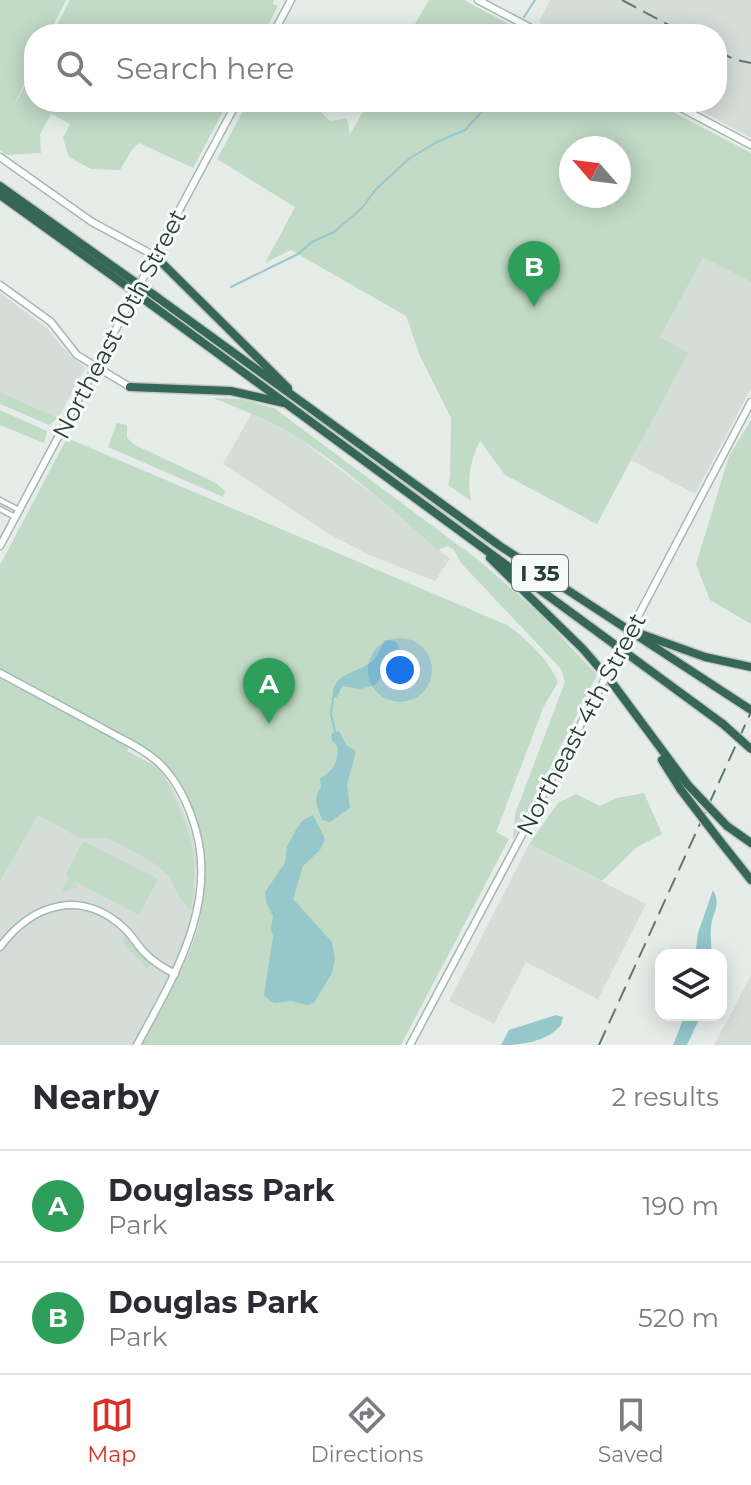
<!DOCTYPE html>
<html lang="en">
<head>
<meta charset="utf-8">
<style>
  :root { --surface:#fff; --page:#f7f7f7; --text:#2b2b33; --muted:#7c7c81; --line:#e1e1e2; --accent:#d93025 }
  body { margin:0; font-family:Montserrat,sans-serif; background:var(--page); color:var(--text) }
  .controls { position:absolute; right:24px; bottom:24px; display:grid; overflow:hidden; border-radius:16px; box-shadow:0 4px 20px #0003 }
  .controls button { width:72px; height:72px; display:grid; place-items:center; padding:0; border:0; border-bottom:2px solid var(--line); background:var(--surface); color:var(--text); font:40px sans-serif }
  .compass { position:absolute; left:559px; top:136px; width:72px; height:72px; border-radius:50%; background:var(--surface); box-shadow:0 4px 20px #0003; rotate:298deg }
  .you { position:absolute; left:400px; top:670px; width:28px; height:28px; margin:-20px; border:6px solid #fff; border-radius:50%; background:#1a73e8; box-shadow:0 0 0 12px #1a73e833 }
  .badge { display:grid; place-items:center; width:52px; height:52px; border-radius:50%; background:var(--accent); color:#fff; font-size:26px; font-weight:700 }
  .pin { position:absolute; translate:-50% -66px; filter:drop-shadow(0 2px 4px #0008) }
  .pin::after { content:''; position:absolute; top:42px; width:28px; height:24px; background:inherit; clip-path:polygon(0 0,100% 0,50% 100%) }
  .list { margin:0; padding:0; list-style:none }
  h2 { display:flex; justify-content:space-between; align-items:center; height:104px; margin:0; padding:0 32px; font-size:34px }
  h2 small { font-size:26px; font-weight:400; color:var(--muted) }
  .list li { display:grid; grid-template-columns:52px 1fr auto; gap:24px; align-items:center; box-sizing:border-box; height:112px; padding:0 32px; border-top:2px solid var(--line) }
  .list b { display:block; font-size:30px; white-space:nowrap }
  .list p { margin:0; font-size:26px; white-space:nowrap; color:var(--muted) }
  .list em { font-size:26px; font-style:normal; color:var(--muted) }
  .icon { flex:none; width:44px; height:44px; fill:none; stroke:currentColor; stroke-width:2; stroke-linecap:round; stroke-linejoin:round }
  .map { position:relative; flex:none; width:751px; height:1045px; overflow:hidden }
  .search { position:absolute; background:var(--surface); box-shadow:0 4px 20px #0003; left:24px; right:24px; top:24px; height:88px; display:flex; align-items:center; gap:20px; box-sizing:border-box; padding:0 28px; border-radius:32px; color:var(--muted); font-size:30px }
  .sheet { height:328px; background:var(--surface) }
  nav { display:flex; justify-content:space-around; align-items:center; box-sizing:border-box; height:112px; border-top:2px solid var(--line); background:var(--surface); font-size:22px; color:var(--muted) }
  nav a { display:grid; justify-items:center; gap:4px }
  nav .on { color:var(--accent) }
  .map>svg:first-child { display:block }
  .built { fill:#d4ddd8 }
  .green { fill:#c1dbc6; fill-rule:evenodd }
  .water { fill:#95c7cb }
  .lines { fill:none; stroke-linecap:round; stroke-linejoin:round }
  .stream { stroke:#95c7cb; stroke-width:2 }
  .street-casing { stroke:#a9b5af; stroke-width:7 }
  .secondary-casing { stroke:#a5b7b0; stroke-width:9 }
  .highway-casing { stroke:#c3c9c6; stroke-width:11 }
  .street { stroke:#fff; stroke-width:4 }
  .secondary { stroke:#fff; stroke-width:6 }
  .highway { stroke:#366658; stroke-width:8 }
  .rail { stroke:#627870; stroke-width:2; stroke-dasharray:16 8; stroke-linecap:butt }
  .secondary-bridge-casing { stroke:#a5b7b0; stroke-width:9; stroke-linecap:butt }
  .highway-bridge-casing { stroke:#c3c9c6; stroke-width:11; stroke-linecap:butt }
  .secondary-bridge { stroke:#fff; stroke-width:6 }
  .highway-bridge { stroke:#366658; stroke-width:8 }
  .labels { text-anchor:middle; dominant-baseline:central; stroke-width:6; stroke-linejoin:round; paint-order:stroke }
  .shield { fill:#f6faf8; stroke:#657670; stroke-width:2 }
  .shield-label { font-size:22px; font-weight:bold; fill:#273d35 }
  .street-label { font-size:24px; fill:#273d35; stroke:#f6faf8 }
</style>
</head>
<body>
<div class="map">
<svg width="751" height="1045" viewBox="0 0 751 1045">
  <rect width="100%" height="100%" fill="#e6ede9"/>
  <g class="built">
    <polygon points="550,0 751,0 751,138 685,102 717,102 717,34 560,34 539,22"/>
    <polygon points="702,256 751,282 751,388 695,494 631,460 687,353 659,338"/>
    <polygon points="0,293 48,329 63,348 85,368 58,418 0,392"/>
    <polygon points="252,413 294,435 375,496 450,559 435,581 367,554 331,535 223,464"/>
    <polygon points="127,751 157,767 174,790 192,832 197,860 194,904 181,954 133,1045 0,1045 0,881 37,815"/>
    <polygon points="529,844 646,904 598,999 526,962 494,1024 449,1001"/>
    <polygon points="751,975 751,1045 714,1045 735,1006"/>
  </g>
  <g class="green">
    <polygon points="0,0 66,0 49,34 34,34 34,63 11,111 34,68 34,102 228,102 193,168 139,143 131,151 120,170 91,169 69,157 63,138 70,124 51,114 40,134 41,153 6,155 0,150"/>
    <polygon points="70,0 274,0 273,4 278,6 263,34 52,34"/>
    <polygon points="429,0 464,0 527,34 409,34"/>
    <path d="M248,102H310L330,121L347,118L350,134L369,102H654L751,153V282L703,257L660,337L688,353L597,524L505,475L480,441C470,461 467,478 471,501L448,485L450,476L451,418L420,356L406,316L291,250L265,263L295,207L217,159ZM619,148V196H571V148Z"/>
    <polygon points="0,392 58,418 49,425 0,404"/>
    <path d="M213,398L241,399L274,408L481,562L540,614L597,675L513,840L515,814L565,682L561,669L461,563L454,550L448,546L438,550C394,512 342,464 292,434C267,419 240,409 213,398Z"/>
    <polygon points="0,410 47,431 44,443 0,425"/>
    <polygon points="751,420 751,624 710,600 696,564 729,456"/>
    <polygon points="117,423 127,425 127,438 135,445 216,483 225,491 223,497 108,447"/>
    <path d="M67,438L507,625C527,639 549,660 558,682L544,706L496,832L509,839L401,1045H140C156,1015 176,984 189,953C212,899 208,838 180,787C176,780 173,772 167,766C157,756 145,749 132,742L127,751C137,757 151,762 159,770C167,778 170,787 174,797C196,845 197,858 191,911L179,897L169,876L151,861L108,838H80L38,815L0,881V565Z"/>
    <polygon points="644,793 662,834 637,847 602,881 529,844 558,803 576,794 600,806 617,798"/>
    <polygon points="83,841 158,879 139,915 74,881 78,887 62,892 69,877 66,874"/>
    <polygon points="126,934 151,963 148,969 122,942"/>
  </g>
  <g class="water">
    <path d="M385,640L395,641L399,647L393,662L375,685L360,689L342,686L337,697L333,698C330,671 363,674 376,657C380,652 381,645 385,640Z"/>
    <path d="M339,731L346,745L356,751L347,785L350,808L330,822L323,820C316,808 313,797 321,787L320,779C331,772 340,762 337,746L331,739L332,733Z"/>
    <polygon points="313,815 325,839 320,850 303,866 293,899 332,942 335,959 332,973 314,1003 307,1005 291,1001 274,1003 264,996 273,936 271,929 273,916 266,902 265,892 285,863 287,847 297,828 303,820"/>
    <path d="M713,890C722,906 712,912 711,928C710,937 712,946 711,955H695L698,933Z"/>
    <path d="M556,1015L563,1017L561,1025C546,1042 522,1045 501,1045L509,1030Z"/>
    <polygon points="685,1015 701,1015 687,1045 673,1045"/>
  </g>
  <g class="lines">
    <g class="stream">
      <polyline points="524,17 535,0"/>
      <polyline points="517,28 518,34"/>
      <polyline points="231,287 298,254 312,242 334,232 362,208 376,189 410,158 437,142 465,130 491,102"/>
      <polyline points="333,698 331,715 335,731"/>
    </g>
    <defs>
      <g id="street">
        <polyline points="0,500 19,510"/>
        <polyline points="0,509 15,517"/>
      </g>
      <g id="secondary">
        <polyline points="478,0 542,34"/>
        <polyline points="273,34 291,0"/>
        <polyline points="670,102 751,145"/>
        <polyline points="0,157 92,222 155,256"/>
        <polyline points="0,285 51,322 77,355 130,387"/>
        <polyline points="0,546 237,102"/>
        <polyline points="646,601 751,402"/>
        <path d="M0,673C34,691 68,710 102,728C121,739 143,748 159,763C174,777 184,796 191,815C223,897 175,975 137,1045"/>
        <path d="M0,947C33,903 81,889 124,928C132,935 137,945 144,952C153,962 164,968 175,974"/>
        <polyline points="410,1045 592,703"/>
      </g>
      <g id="highway">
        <polyline points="0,186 125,275"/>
        <polyline points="0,195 121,282"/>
        <polyline points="155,256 288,388"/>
        <polyline points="154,295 500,546 751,710"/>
        <polyline points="149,303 723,724"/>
        <polyline points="130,387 231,391 284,403"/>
        <polyline points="490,558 583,649 613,684 688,785"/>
        <polyline points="641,634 705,657 751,667"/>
        <polyline points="662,760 681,790"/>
        <polyline points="727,826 751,843"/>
        <polyline points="720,841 751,880"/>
      </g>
    </defs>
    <use href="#street" class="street-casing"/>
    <use href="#secondary" class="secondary-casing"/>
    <use href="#highway" class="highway-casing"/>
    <use href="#street" class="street"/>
    <use href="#secondary" class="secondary"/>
    <use href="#highway" class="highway"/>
    <g class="rail">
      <polyline points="622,0 686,34"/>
      <polyline points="717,51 736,60 751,63"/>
      <polyline points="599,1045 751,712"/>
    </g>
    <defs>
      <polyline id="secondary-bridge" points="592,703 646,601"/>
      <g id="highway-bridge">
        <polyline points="125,275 154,295"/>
        <polyline points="121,282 149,303"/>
        <polyline points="723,724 751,749"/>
        <polyline points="688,785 727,826"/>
        <polyline points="681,790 720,841"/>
      </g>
    </defs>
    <use href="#secondary-bridge" class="secondary-bridge-casing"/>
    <use href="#highway-bridge" class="highway-bridge-casing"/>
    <use href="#secondary-bridge" class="secondary-bridge"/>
    <use href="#highway-bridge" class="highway-bridge"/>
  </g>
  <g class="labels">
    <rect class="shield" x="512" y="555" width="56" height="36" rx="6"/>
    <g class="shield-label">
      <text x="540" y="573">I 35</text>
    </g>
    <g class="street-label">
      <text transform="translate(119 324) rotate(-62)">Northeast 10th Street</text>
      <text transform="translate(581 724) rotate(-62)">Northeast 4th Street</text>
    </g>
  </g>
</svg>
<div class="controls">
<button><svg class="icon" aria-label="layers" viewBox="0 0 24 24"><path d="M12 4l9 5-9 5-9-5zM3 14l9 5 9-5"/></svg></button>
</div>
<svg class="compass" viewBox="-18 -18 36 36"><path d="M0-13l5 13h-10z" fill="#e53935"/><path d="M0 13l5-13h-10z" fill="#7c7c81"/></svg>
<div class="you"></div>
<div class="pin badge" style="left:269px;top:724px;background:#2e9e5b">A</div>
<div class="pin badge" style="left:534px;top:307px;background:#2e9e5b">B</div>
<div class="search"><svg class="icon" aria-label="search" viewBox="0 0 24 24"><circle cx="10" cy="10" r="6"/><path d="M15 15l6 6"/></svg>Search here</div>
</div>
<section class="sheet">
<h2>Nearby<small>2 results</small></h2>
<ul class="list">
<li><span class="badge" style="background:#2e9e5b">A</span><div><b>Douglass Park</b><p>Park</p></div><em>190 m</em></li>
<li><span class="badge" style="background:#2e9e5b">B</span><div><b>Douglas Park</b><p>Park</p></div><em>520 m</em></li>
</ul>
</section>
<nav>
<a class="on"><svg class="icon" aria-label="map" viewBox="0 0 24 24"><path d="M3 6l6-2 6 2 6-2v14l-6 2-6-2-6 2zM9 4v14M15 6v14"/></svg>Map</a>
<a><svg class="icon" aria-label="directions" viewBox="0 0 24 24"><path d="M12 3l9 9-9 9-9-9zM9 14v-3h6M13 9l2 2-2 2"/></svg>Directions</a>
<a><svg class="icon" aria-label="saved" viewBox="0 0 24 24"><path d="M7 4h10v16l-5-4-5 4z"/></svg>Saved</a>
</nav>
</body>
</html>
